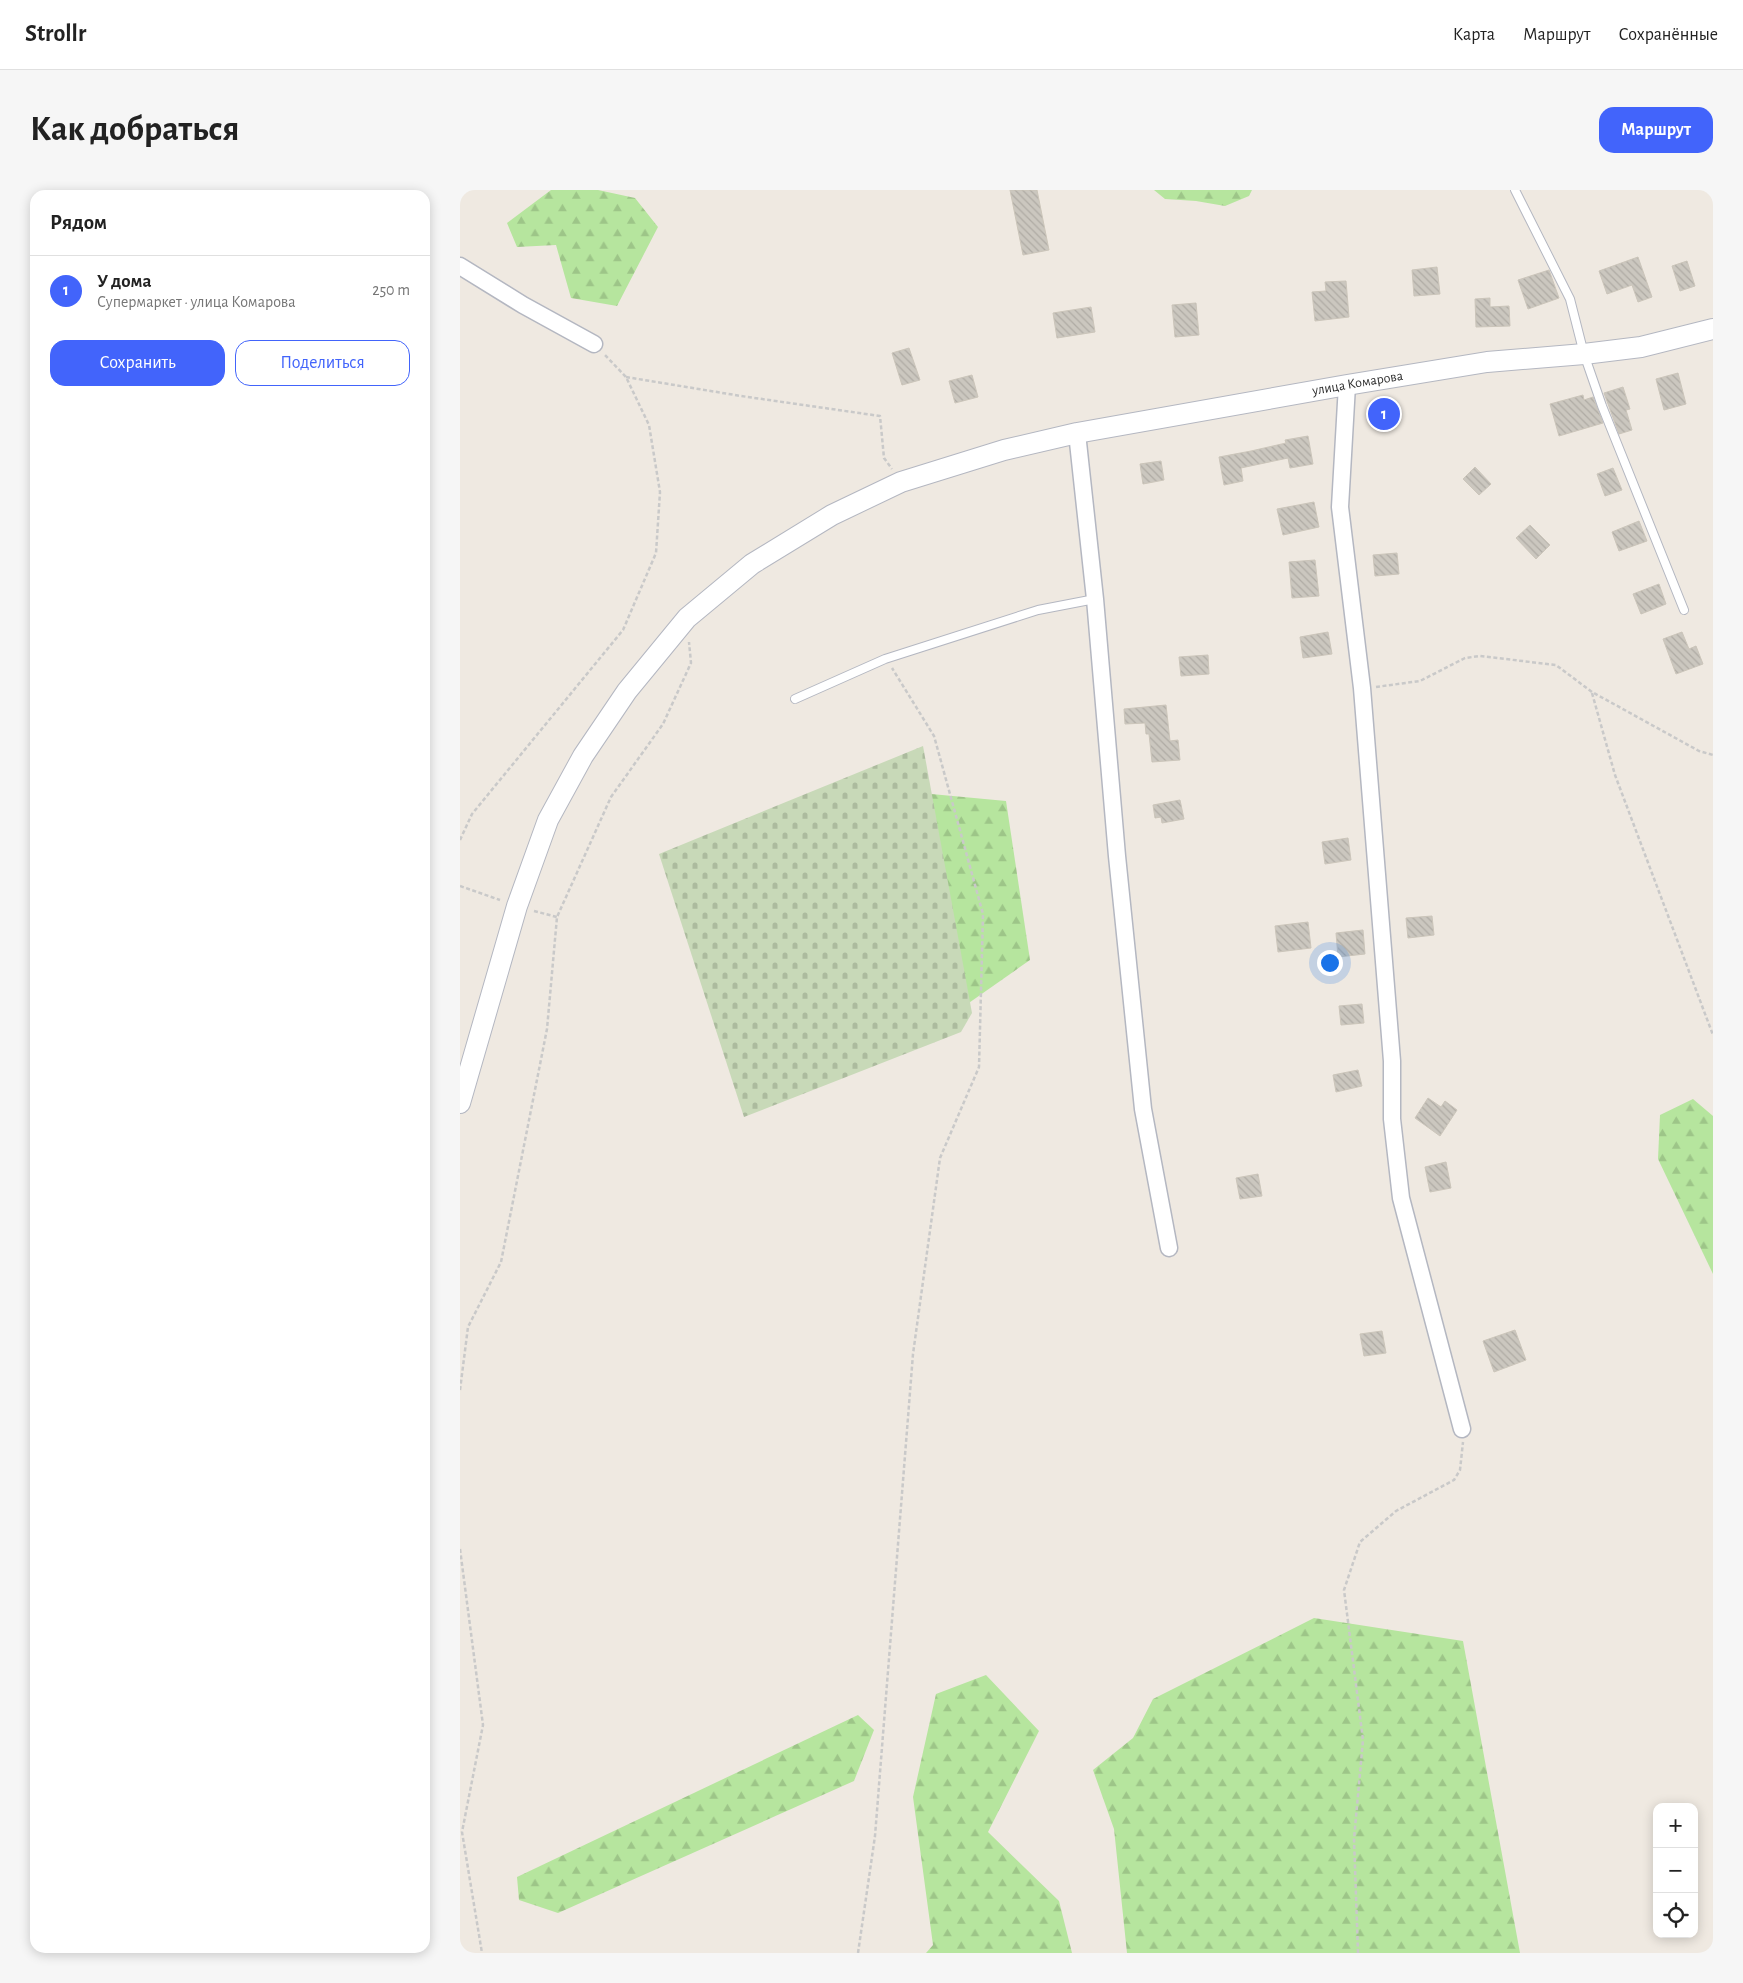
<!DOCTYPE html>
<html lang="ru">
<head>
<meta charset="utf-8">
<style>
  :root { --surface:#fff; --page:#f6f6f6; --text:#222; --muted:#767676; --line:#e0e0e0; --accent:#4264fb }
  body { margin:0; font-family:"Alegreya Sans",sans-serif; background:var(--page); color:var(--text) }
  .controls { position:absolute; right:15px; bottom:15px; display:grid; overflow:hidden; border-radius:10px; box-shadow:0 2px 12px #0003 }
  .controls button { width:45px; height:45px; display:grid; place-items:center; padding:0; border:0; border-bottom:1px solid var(--line); background:var(--surface); color:var(--text); font:25px sans-serif }
  .you { position:absolute; left:869px; top:772px; width:18px; height:18px; margin:-12px; border:4px solid #fff; border-radius:50%; background:#1a73e8; box-shadow:0 0 0 8px #1a73e833 }
  .badge { display:grid; place-items:center; width:32px; height:32px; border-radius:50%; background:var(--accent); color:#fff; font-size:16px; font-weight:700 }
  .pin { position:absolute; translate:-50% -50%; border:2px solid #fff; box-shadow:0 1px 5px #0006 }
  .list { margin:0; padding:0; list-style:none }
  h2 { display:flex; justify-content:space-between; align-items:center; height:65px; margin:0; padding:0 20px; font-size:21px }
  h2 small { font-size:16px; font-weight:400; color:var(--muted) }
  .list li { display:grid; grid-template-columns:32px 1fr auto; gap:15px; align-items:center; box-sizing:border-box; height:70px; padding:0 20px; border-top:1px solid var(--line) }
  .list b { display:block; font-size:19px; white-space:nowrap }
  .list p { margin:0; font-size:16px; white-space:nowrap; color:var(--muted) }
  .list em { font-size:16px; font-style:normal; color:var(--muted) }
  .actions { display:flex; gap:10px; padding:15px 20px }
  .actions a { flex:1; padding:11px 0; border:1px solid var(--accent); border-radius:15px; text-align:center; font-size:18px; color:var(--accent) }
  .actions .main { background:var(--accent); color:#fff }
  .icon { flex:none; width:28px; height:28px; fill:none; stroke:currentColor; stroke-width:2; stroke-linecap:round; stroke-linejoin:round }
  .map { position:relative; flex:none; width:1253px; height:1763px; overflow:hidden; border-radius:15px }
  header { display:flex; align-items:center; gap:30px; box-sizing:border-box; height:70px; padding:0 25px; background:var(--surface); border-bottom:1px solid var(--line) }
  header strong { font-size:24px }
  nav { display:flex; gap:28px; margin-inline-start:auto; font-size:18px }
  .intro { display:flex; align-items:center; justify-content:space-between; box-sizing:border-box; height:120px; padding:0 30px }
  h1 { margin:0; font-size:35px }
  .button { padding:12px 22px; border-radius:15px; background:var(--accent); color:#fff; font-size:18px; font-weight:700 }
  main { display:flex; gap:30px; padding:0 30px }
  aside { flex:1; background:var(--surface); border-radius:15px; box-shadow:0 2px 12px #0003 }
  .map>svg:first-child { display:block }
  .forest { fill:url(#forest-firs) }
  .cemetery { fill:url(#cemetery-stones) }
  .building { fill:url(#building-back-hatch); stroke:#cbc5ba }
  .lines { fill:none; stroke-linecap:round; stroke-linejoin:round }
  .service-casing { stroke:#b4b7c1; stroke-width:10 }
  .minor-casing { stroke:#b4b7c1; stroke-width:19 }
  .tertiary-casing { stroke:#b4b7c1; stroke-width:22 }
  .path { stroke:#c9c9c9; stroke-width:2.5; stroke-dasharray:4 2.5; stroke-linecap:butt }
  .service { stroke:#fff; stroke-width:8 }
  .minor { stroke:#fff; stroke-width:16 }
  .tertiary { stroke:#fff; stroke-width:20 }
  .labels { text-anchor:middle; dominant-baseline:central; stroke-width:4.5; stroke-linejoin:round; paint-order:stroke }
  .street-label { font-size:14px; fill:#2e2e2e; stroke:#fff }
</style>
</head>
<body>
<header>
<strong>Strollr</strong>
<nav><a>Карта</a><a>Маршрут</a><a>Сохранённые</a></nav>
</header>
<div class="intro"><h1>Как добраться</h1><a class="button">Маршрут</a></div>
<main>
<aside>
<h2>Рядом<small></small></h2>
<ul class="list">
<li><span class="badge">1</span><div><b>У дома</b><p>Супермаркет · улица Комарова</p></div><em>250 m</em></li>
</ul>
<div class="actions"><a class="main">Сохранить</a><a>Поделиться</a></div>
</aside>
<div class="map">
<svg width="1253" height="1763" viewBox="0 0 1253 1763">
  <defs>
    <pattern id="forest-firs" width="22" height="20" patternUnits="userSpaceOnUse" patternTransform="scale(1.25)"><rect width="22" height="20" fill="#b6e59e"/><path d="M5 1l3.5 6h-7zM16 11l3.5 6h-7z" fill="#9dc588"/></pattern>
    <pattern id="cemetery-stones" width="16" height="16" patternUnits="userSpaceOnUse" patternTransform="scale(1.25)"><rect width="16" height="16" fill="#c8d9b8"/><path d="M2 7V4a2 2 0 0 1 4 0v3zM10 15v-3a2 2 0 0 1 4 0v3z" fill="#acbb9e"/></pattern>
    <pattern id="building-back-hatch" width="6" height="6" patternUnits="userSpaceOnUse" patternTransform="scale(1.25)"><rect width="6" height="6" fill="#cbc7bf"/><path d="M-1 5l2 2M0 0l6 6M5-1l2 2" fill="none" stroke="#afaba4"/></pattern>
  </defs>
  <rect width="100%" height="100%" fill="#efe9e1"/>
  <g class="forest">
    <polygon points="91,0 138,0 175,8 198,37 157,116 111,108 96,55 57,57 47,33"/>
    <polygon points="694,0 792,0 789,6 765,16 736,11 705,9"/>
    <polygon points="418,599 546,611 570,770 476,836"/>
    <polygon points="1233,909 1253,926 1253,1084 1198,969 1200,925"/>
    <polygon points="854,1428 1003,1451 1060,1763 667,1763 654,1639 633,1580 673,1548 693,1509"/>
    <polygon points="526,1485 579,1541 528,1642 599,1711 612,1763 466,1763 473,1755 453,1607 476,1504"/>
    <polygon points="398,1525 414,1540 394,1591 98,1723 59,1710 57,1687"/>
  </g>
  <polygon class="cemetery" points="463,556 512,823 501,842 284,927 199,664"/>
  <g class="building">
    <polygon points="550,0 577,0 589,60 563,65"/>
    <polygon points="1178,67 1192,107 1178,112 1172,95 1147,104 1139,81"/>
    <polygon points="1227,71 1235,96 1220,101 1212,76"/>
    <polygon points="977,77 980,104 954,106 952,80"/>
    <polygon points="1089,80 1099,108 1068,119 1058,90"/>
    <polygon points="886,91 889,127 855,131 852,102 866,101 865,92"/>
    <polygon points="1030,108 1030,117 1049,116 1050,136 1016,137 1015,109"/>
    <polygon points="736,113 739,145 715,147 712,115"/>
    <polygon points="631,117 635,142 597,148 593,123"/>
    <polygon points="449,158 460,190 442,195 432,163"/>
    <polygon points="1218,183 1226,214 1204,220 1196,189"/>
    <polygon points="512,185 518,207 495,213 489,191"/>
    <polygon points="1163,197 1170,219 1166,220 1172,240 1159,244 1144,203"/>
    <polygon points="1123,205 1124,210 1133,207 1143,233 1099,246 1090,214"/>
    <polygon points="932,217 934,231 917,233 915,219"/>
    <polygon points="848,246 853,274 830,278 828,268 781,278 783,291 764,295 759,267 791,261 826,253 825,250"/>
    <polygon points="701,271 704,290 683,294 680,274"/>
    <polygon points="1015,277 1031,294 1019,305 1003,289"/>
    <polygon points="1153,278 1162,300 1145,306 1137,284"/>
    <polygon points="854,312 859,337 823,345 817,319"/>
    <polygon points="1179,331 1187,351 1159,361 1152,342"/>
    <polygon points="1070,335 1090,355 1076,369 1056,348"/>
    <polygon points="937,363 939,384 915,386 913,365"/>
    <polygon points="855,370 859,406 832,408 829,372"/>
    <polygon points="1199,394 1206,414 1181,424 1173,404"/>
    <polygon points="868,442 872,464 843,468 840,447"/>
    <polygon points="1222,442 1229,459 1236,456 1243,474 1216,484 1203,449"/>
    <polygon points="748,465 749,484 721,486 719,467"/>
    <polygon points="706,515 710,551 718,550 720,570 692,572 689,544 686,544 685,533 665,534 664,519"/>
    <polygon points="720,610 724,629 702,633 701,627 695,628 693,615"/>
    <polygon points="888,648 891,670 865,674 862,652"/>
    <polygon points="972,726 974,745 948,748 946,728"/>
    <polygon points="848,732 851,758 818,762 815,736"/>
    <polygon points="903,740 905,764 878,767 876,743"/>
    <polygon points="902,814 904,833 881,835 879,816"/>
    <polygon points="898,880 902,896 876,902 873,885"/>
    <polygon points="968,908 981,917 985,911 997,920 980,946 955,928"/>
    <polygon points="986,972 991,998 970,1002 965,977"/>
    <polygon points="798,984 802,1006 780,1009 776,988"/>
    <polygon points="1055,1140 1066,1170 1034,1182 1023,1151"/>
    <polygon points="922,1141 926,1163 904,1166 900,1144"/>
  </g>
  <g class="lines">
    <defs>
      <g id="service">
        <polyline points="1055,0 1110,109 1124,164 1142,216 1224,420"/>
        <polyline points="335,509 425,469 578,420 635,409"/>
      </g>
      <g id="minor">
        <polyline points="0,76 63,115 134,154"/>
        <polyline points="887,195 880,317 902,498 932,871 932,929 941,1008 1002,1239"/>
        <polyline points="617,243 635,409 657,666 683,919 709,1058"/>
      </g>
      <g id="tertiary">
        <path id="s1" d="M0,913L57,716L88,630L123,566L167,501L227,428L292,374L372,325L441,292L544,260L617,243L887,195L1027,172L1124,164L1181,157L1253,139"/>
      </g>
    </defs>
    <use href="#service" class="service-casing"/>
    <use href="#minor" class="minor-casing"/>
    <use href="#tertiary" class="tertiary-casing"/>
    <g class="path">
      <polyline points="166,187 281,206 420,226 424,268 432,279"/>
      <polyline points="916,497 960,491 1005,468 1020,466 1096,475 1132,502 1239,561 1253,565"/>
      <polyline points="1132,503 1155,585 1253,845"/>
      <polyline points="0,650 12,624 163,440 196,363 200,302 189,235 166,187 144,164"/>
      <polyline points="0,696 40,710"/>
      <polyline points="74,721 97,727"/>
      <polyline points="0,1200 8,1137 41,1072 87,839 97,727 151,607 203,534 231,473 229,452"/>
      <polyline points="0,1359 23,1535 2,1642 22,1763"/>
      <polyline points="398,1763 415,1646 453,1164 480,968 519,877 523,724 474,546 432,478"/>
      <polyline points="898,1763 894,1649 903,1550 884,1400 900,1352 936,1321 994,1290 1000,1280 1003,1252"/>
    </g>
    <use href="#service" class="service"/>
    <use href="#minor" class="minor"/>
    <use href="#tertiary" class="tertiary"/>
  </g>
  <g class="labels">
    <g class="street-label">
      <text stroke="none"><textPath href="#s1" startOffset="1265">улица Комарова</textPath></text>
    </g>
  </g>
</svg>
<div class="controls">
<button>+</button>
<button>−</button>
<button><svg class="icon" aria-label="locate" viewBox="0 0 24 24"><circle cx="12" cy="12" r="6"/><path d="M12 2v4M12 18v4M2 12h4M18 12h4"/></svg></button>
</div>
<div class="you"></div>
<div class="pin badge" style="left:924px;top:224px">1</div>
</div>
</main>
</body>
</html>
